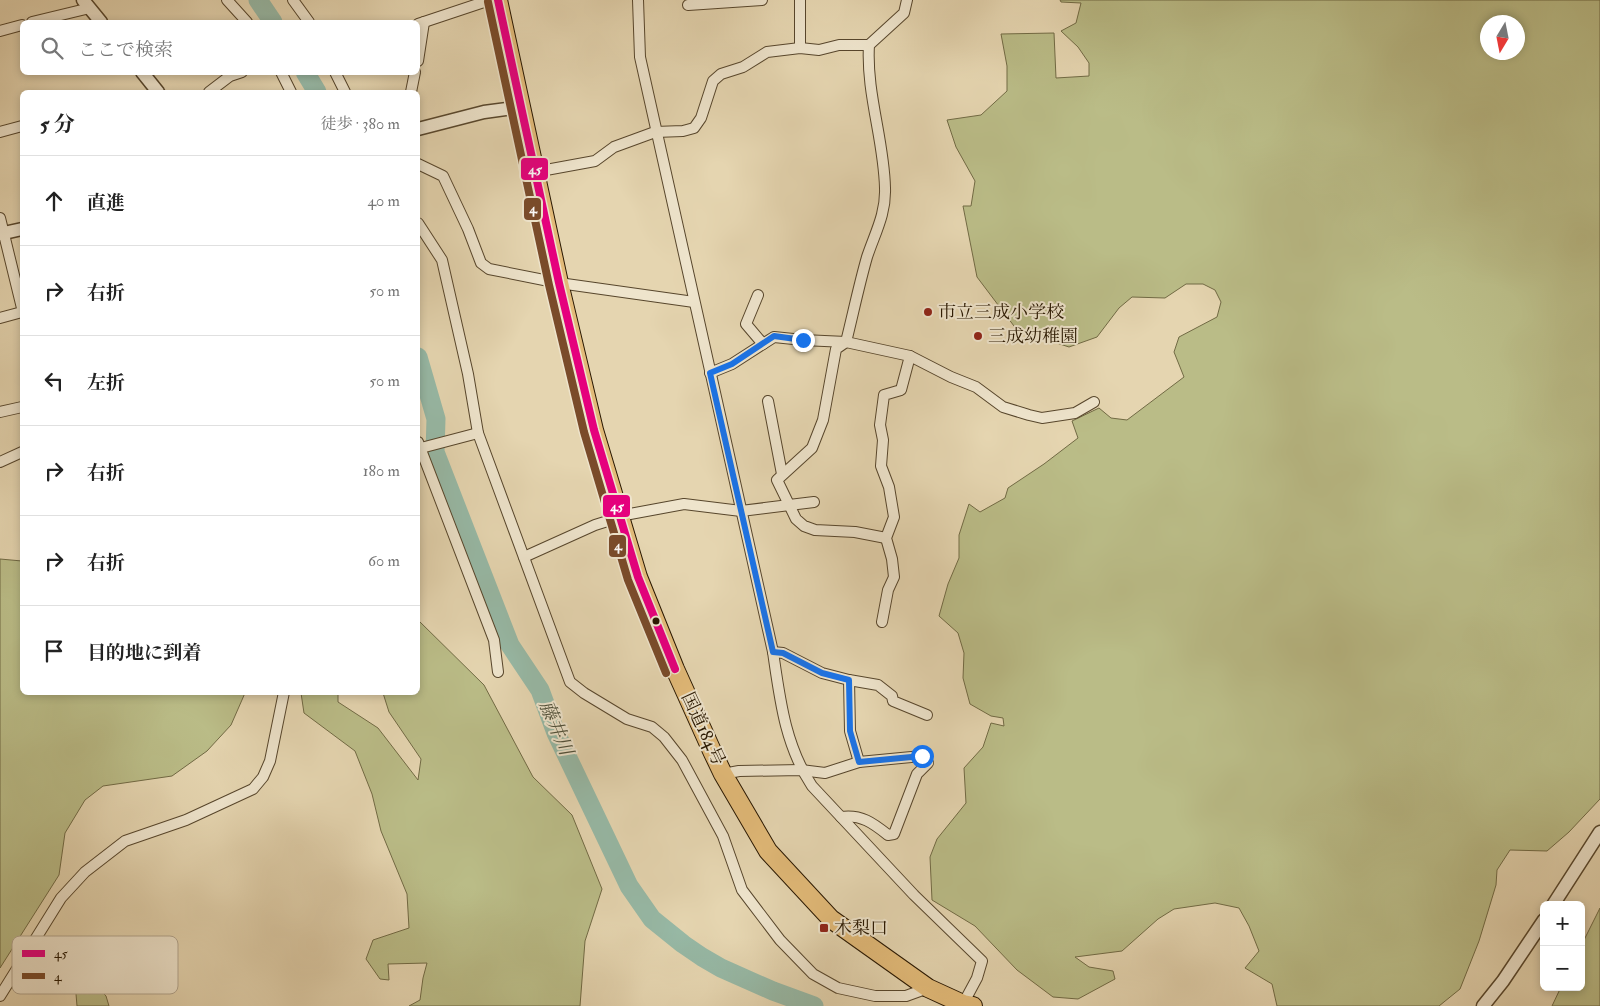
<!DOCTYPE html>
<html lang="ja">
<head>
<meta charset="utf-8">
<style>
  :root { --surface:#fff; --page:#f6f6f6; --text:#222; --muted:#767676; --line:#e0e0e0 }
  body { margin:0; font-family:"IM FELL Double Pica","Noto Serif JP",serif; background:var(--page); color:var(--text) }
  .controls { position:absolute; right:15px; bottom:15px; display:grid; overflow:hidden; border-radius:8px; box-shadow:0 2px 8px #0003 }
  .controls button { width:45px; height:45px; display:grid; place-items:center; padding:0; border:0; border-bottom:1px solid var(--line); background:var(--surface); color:var(--text); font:25px sans-serif }
  .compass { position:absolute; left:1480px; top:15px; width:45px; height:45px; border-radius:50%; background:var(--surface); box-shadow:0 2px 8px #0003; rotate:190deg }
  .stop { position:absolute; width:15px; height:15px; margin:-11px; border:4px solid #1a73e8; border-radius:50%; background:#fff }
  .stop.end { background:#1a73e8; border-color:#fff; box-shadow:0 1px 5px #0008 }
  .list { margin:0; padding:0; list-style:none }
  h2 { display:flex; justify-content:space-between; align-items:center; height:65px; margin:0; padding:0 20px; font-size:21px }
  h2 small { font-size:16px; font-weight:400; color:var(--muted) }
  .list li { display:grid; grid-template-columns:32px 1fr auto; gap:15px; align-items:center; box-sizing:border-box; height:90px; padding:0 20px; border-top:1px solid var(--line) }
  .list b { display:block; font-size:19px; white-space:nowrap }
  .list em { font-size:16px; font-style:normal; color:var(--muted) }
  .icon { flex:none; width:28px; height:28px; fill:none; stroke:currentColor; stroke-width:2; stroke-linecap:round; stroke-linejoin:round }
  .map { position:relative; flex:none; width:1600px; height:1006px; overflow:hidden }
  .search { position:absolute; background:var(--surface); box-shadow:0 2px 8px #0003; left:20px; top:20px; width:400px; height:55px; display:flex; align-items:center; gap:12px; box-sizing:border-box; padding:0 18px; border-radius:8px; color:var(--muted); font-size:19px }
  .panel { position:absolute; background:var(--surface); box-shadow:0 2px 8px #0003; left:20px; top:90px; width:400px; height:605px; border-radius:8px }
  .map>svg:first-child { display:block }
  .green { fill:#babc87; stroke:#716a44; fill-rule:evenodd }
  .lines { fill:none; stroke-linecap:round; stroke-linejoin:round }
  .river { stroke:#97b9a6; stroke-width:19 }
  .minor-casing { stroke:#57462c; stroke-width:12 }
  .tertiary-casing { stroke:#57462c; stroke-width:15 }
  .trunk-casing { stroke:#281700; stroke-width:20 }
  .minor { stroke:#eee4cc; stroke-width:10 }
  .tertiary { stroke:#eee4cc; stroke-width:12 }
  .trunk { stroke:#e2ba78; stroke-width:18 }
  .bus-1-casing { stroke:#eee4cc; stroke-width:11 }
  .bus-2-casing { stroke:#eee4cc; stroke-width:11 }
  .bus-1 { stroke:#e5007d; stroke-width:8 }
  .bus-2 { stroke:#7a4b2a; stroke-width:8 }
  .route { stroke:#1a73e8; stroke-width:6 }
  .poi-dot { fill:#8f2418; stroke:#eee4cc; stroke-width:2 }
  .bus-dot { fill:#281700; stroke:#eee4cc; stroke-width:2 }
  .labels { text-anchor:middle; dominant-baseline:central; stroke-width:4; stroke-linejoin:round; paint-order:stroke }
  .poi-label { font-size:18px; fill:#281700; stroke:#eee4cc; text-anchor:start }
  .street-label { font-size:18px; fill:#281700; stroke:#eee4cc }
  .water-label { font-size:19px; font-style:italic; fill:#4f503a; stroke:#eee4cc }
  .key { fill:#eee4cc; stroke:#b3a68f; stroke-width:1 }
  .key-label { font-size:14px; fill:#281700 }
  .line-badge { stroke:#eee4cc; stroke-width:2 }
  .badge-label { font-size:14px; text-anchor:middle; font-weight:bold; fill:#fff }
</style>
</head>
<body>
<div class="map">
<svg width="1600" height="1006" viewBox="0 0 1600 1006">
  <rect width="100%" height="100%" fill="#e5d5b0"/>
  <filter id="stains"><feTurbulence type="fractalNoise" baseFrequency=".004" numOctaves="4"/><feColorMatrix values="0 0 0 0 .2 0 0 0 0 .09 0 0 0 0 .02 0 0 0 .5 -.17"/></filter>
  <radialGradient id="worn" r=".72"><stop offset=".6" stop-color="#630" stop-opacity="0"/><stop offset="1" stop-color="#630" stop-opacity=".3"/></radialGradient>
  <g class="green">
    <path d="M1060,0H1600V799L1569,832L1547,851L1510,850L1497,870L1496,885L1479,941L1460,989L1439,1006H1277L1272,984L1245,968L1259,951L1249,926L1239,908L1215,903L1174,909L1158,919L1122,951L1075,957L1089,967L1113,971L1115,979L1078,999L1053,997L1017,970L975,926L932,900L930,857L937,839L966,803L964,768L983,747L991,723L1004,726L1003,718L991,716L970,704L963,678L964,653L958,633L939,616L948,584L959,558V535L969,504L980,512L1005,498L1008,488L1044,464L1078,438L1072,421L1099,408L1111,418L1127,420L1184,377L1174,352L1179,337L1217,317L1221,302L1215,290L1203,284H1186L1165,298L1132,297L1119,308L1097,337L1069,347L1017,330L977,277L963,206H971L975,181L956,147L947,120L981,115L1007,91V66L1001,34L1054,33L1056,78L1089,76V63L1078,47L1061,31L1076,23L1081,3L1061,2ZM1518,22V52H1488V22Z"/>
    <polygon points="0,559 22,561 22,692 245,693 231,725 207,751 172,776 103,786 85,800 65,833 59,875 0,968"/>
    <polygon points="418,620 484,685 533,777 572,815 602,889 585,941 580,1006 409,1006 420,1000 423,978 427,963 388,964 389,980 380,979 366,959 373,940 409,928 407,894 381,831 372,794 355,751 304,713 301,693 338,693 338,702 378,728 418,780 421,759 389,712 383,693 418,692"/>
    <polygon points="1600,908 1600,1006 1552,1006 1561,987 1581,987 1581,946"/>
    <polygon points="92,981 106,996 109,1006 77,1006 76,994"/>
  </g>
  <g class="lines">
    <g class="river">
      <polyline points="258,0 273,22"/>
      <polyline points="305,72 317,92"/>
      <polyline points="418,357 436,419 435,452 510,645 540,690 556,733 629,886 652,919 683,944 702,957 721,968 773,991 814,1006"/>
    </g>
    <defs>
      <g id="minor">
        <polyline points="227,0 247,22"/>
        <polyline points="293,0 309,22"/>
        <path d="M638,0L640,57L773,652C780,700 785,745 812,786L914,895L982,961L977,978L963,1004"/>
        <polyline points="800,0 800,48"/>
        <polyline points="688,5 762,0"/>
        <polyline points="32,22 90,8"/>
        <polyline points="418,24 490,0"/>
        <polyline points="0,31 22,25"/>
        <polyline points="418,61 424,22"/>
        <polyline points="281,72 291,92"/>
        <polyline points="335,72 345,92"/>
        <polyline points="209,92 230,76 242,72"/>
        <polyline points="411,92 415,72"/>
        <polyline points="0,132 22,126"/>
        <polyline points="418,164 443,176 468,229 481,263 489,269 559,283 694,302"/>
        <polyline points="535,172 595,161 614,147 655,132 683,131 694,128 701,118 713,81 721,74 743,67 767,52 800,48 819,50 839,45 869,45"/>
        <polyline points="0,218 22,308"/>
        <polyline points="418,223 442,260 468,374 478,433 570,682 584,693 627,719 652,727 664,737 682,760 723,836 742,890 780,940 813,974 838,988 875,996 906,996 928,988"/>
        <polyline points="758,295 746,324 763,344"/>
        <polyline points="0,318 22,312"/>
        <polyline points="710,373 732,364 774,337 803,340 846,342 910,356 951,377 976,387 1003,407 1029,415 1042,418 1075,413 1094,402"/>
        <polyline points="768,401 782,474"/>
        <polyline points="0,412 22,407"/>
        <polyline points="418,442 494,640 498,672"/>
        <polyline points="421,448 478,433"/>
        <polyline points="0,462 22,452"/>
        <path d="M886,538L855,532L815,530L804,526L796,519L777,480L812,448L823,420L836,349L846,342C853,314 859,285 867,257C875,233 886,214 885,188C884,140 866,93 869,45L904,13L907,0"/>
        <polyline points="524,557 595,525 630,514 684,504 741,511 814,502"/>
        <polyline points="882,622 888,590 894,577 892,559 886,538 894,517 889,487 881,466 883,440 880,425 884,395 901,390 910,356"/>
        <polyline points="773,652 783,653 822,673 849,680 878,685 892,696 893,701 927,715"/>
        <polyline points="849,680 850,731 859,762"/>
        <path d="M723,774L739,771L801,770L825,773L859,762L922,756L928,763L917,774L894,834L888,835C873,823 861,814 841,817"/>
        <polyline points="0,996 61,898 85,872 125,841 186,820 253,789 263,777 270,761 284,692"/>
      </g>
      <g id="tertiary">
        <polyline points="83,0 101,22"/>
        <polyline points="142,72 158,92"/>
        <polyline points="418,129 484,112 521,107"/>
        <polyline points="0,234 22,229"/>
        <polyline points="1553,905 1600,832"/>
        <polyline points="1483,1006 1503,981 1544,920"/>
      </g>
      <polyline id="trunk" points="498,0 559,283 594,430 638,577 675,669 712,751 723,774 768,851 831,919 928,988 963,1004 973,1006"/>
    </defs>
    <use href="#minor" class="minor-casing"/>
    <use href="#tertiary" class="tertiary-casing"/>
    <use href="#trunk" class="trunk-casing"/>
    <use href="#minor" class="minor"/>
    <use href="#tertiary" class="tertiary"/>
    <use href="#trunk" class="trunk"/>
    <defs>
      <polyline id="bus-1" points="498,0 559,283 594,430 638,577 675,669"/>
      <polyline id="bus-2" points="488,2 549,285 584,432 628,580 666,673"/>
    </defs>
    <use href="#bus-1" class="bus-1-casing"/>
    <use href="#bus-2" class="bus-2-casing"/>
    <use href="#bus-1" class="bus-1"/>
    <use href="#bus-2" class="bus-2"/>
  </g>
  <g class="lines">
    <polyline class="route" points="803,340 774,336 732,364 710,373 773,652 783,653 822,673 849,680 850,731 859,762 922,756"/>
  </g>
  <g class="poi-dot">
    <circle cx="928" cy="312" r="5"/>
    <circle cx="978" cy="336" r="5"/>
    <rect x="819" y="923" width="10" height="10" rx="2.5"/>
  </g>
  <circle class="bus-dot" cx="656" cy="621" r="4.5"/>
  <g class="labels">
    <g class="poi-label">
      <text x="938" y="312">市立三成小学校</text>
      <text x="988" y="336">三成幼稚園</text>
      <text x="834" y="928">木梨口</text>
    </g>
    <g class="street-label">
      <text transform="translate(703 729) rotate(65)">国道184号</text>
    </g>
    <g class="water-label">
      <text transform="translate(556 728) rotate(67)">藤井川</text>
    </g>
  </g>
  <rect x="12" y="936" width="166" height="58" rx="8" class="key"/>
  <rect x="22" y="950" width="23" height="7" fill="#e5007d"/>
  <rect x="22" y="973" width="23" height="6" fill="#7a4b2a"/>
  <g class="key-label">
    <text x="54" y="958">45</text>
    <text x="54" y="981">4</text>
  </g>
  <g class="line-badge">
    <rect x="520" y="157" width="29" height="24" rx="5" fill="#e5007d"/>
    <rect x="523" y="197" width="19" height="24" rx="5" fill="#7a4b2a"/>
    <rect x="602" y="494" width="29" height="24" rx="5" fill="#e5007d"/>
    <rect x="608" y="534" width="19" height="24" rx="5" fill="#7a4b2a"/>
  </g>
  <g class="badge-label">
    <text x="535" y="174">45</text>
    <text x="533" y="213">4</text>
    <text x="617" y="511">45</text>
    <text x="618" y="550">4</text>
  </g>
  <rect width="100%" height="100%" filter="url(#stains)"/>
  <rect width="100%" height="100%" fill="url(#worn)"/>
</svg>
<div class="controls">
<button>+</button>
<button>−</button>
</div>
<svg class="compass" viewBox="-18 -18 36 36"><path d="M0-13l5 13h-10z" fill="#e53935"/><path d="M0 13l5-13h-10z" fill="#767676"/></svg>
<div class="stop" style="left:922px;top:756px"></div>
<div class="stop end" style="left:803px;top:340px"></div>
<div class="search"><svg class="icon" aria-label="search" viewBox="0 0 24 24"><circle cx="10" cy="10" r="6"/><path d="M15 15l6 6"/></svg>ここで検索</div>
<section class="panel">
<h2>5 分<small>徒歩 · 380 m</small></h2>
<ul class="list">
<li><svg class="icon" aria-label="ahead" viewBox="0 0 24 24"><path d="M12 20V5M6 11l6-6 6 6"/></svg><div><b>直進</b></div><em>40 m</em></li>
<li><svg class="icon" aria-label="right" viewBox="0 0 24 24"><path d="M7 20v-9h11M14 6l5 5-5 5"/></svg><div><b>右折</b></div><em>50 m</em></li>
<li><svg class="icon" aria-label="left" viewBox="0 0 24 24"><path d="M17 20v-9H6M10 6l-5 5 5 5"/></svg><div><b>左折</b></div><em>50 m</em></li>
<li><svg class="icon" aria-label="right" viewBox="0 0 24 24"><path d="M7 20v-9h11M14 6l5 5-5 5"/></svg><div><b>右折</b></div><em>180 m</em></li>
<li><svg class="icon" aria-label="right" viewBox="0 0 24 24"><path d="M7 20v-9h11M14 6l5 5-5 5"/></svg><div><b>右折</b></div><em>60 m</em></li>
<li><svg class="icon" aria-label="arrive" viewBox="0 0 24 24"><path d="M6 21V4h12l-3 4 3 4H6"/></svg><div><b>目的地に到着</b></div></li>
</ul>
</section>
</div>
</body>
</html>
